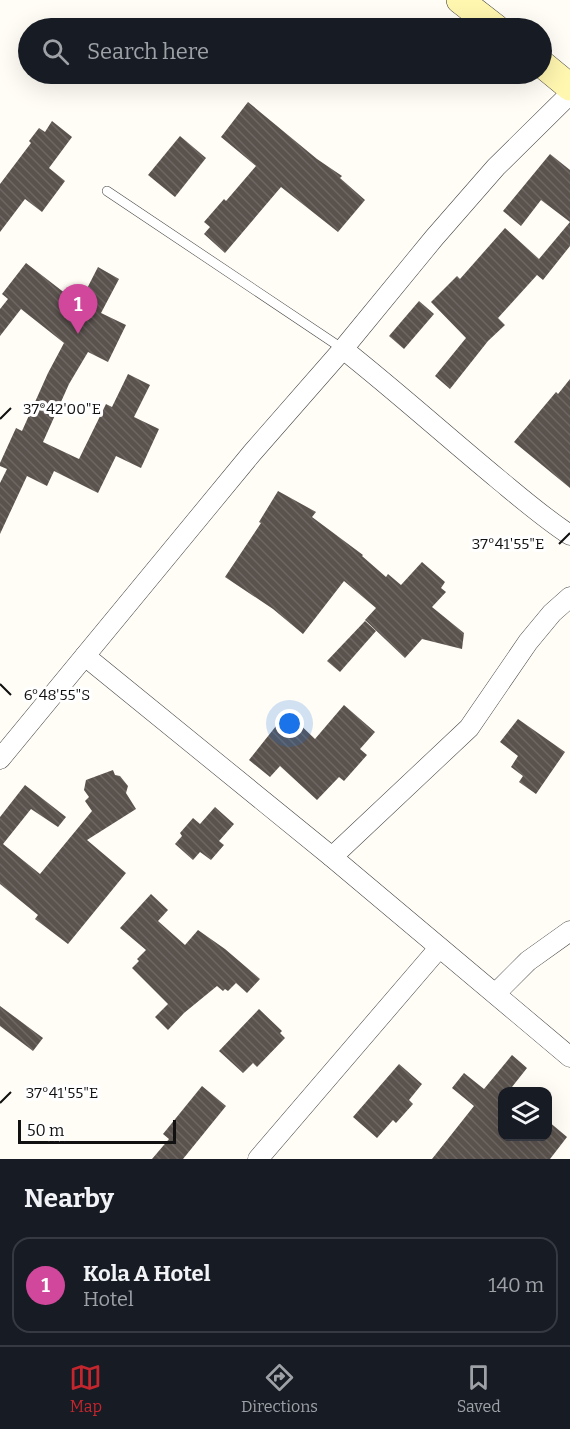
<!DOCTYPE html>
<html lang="en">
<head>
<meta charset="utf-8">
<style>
  :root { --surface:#171b24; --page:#242831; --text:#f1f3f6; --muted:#9ea1a6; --line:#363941; --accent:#c4262e }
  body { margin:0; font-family:Bitter,serif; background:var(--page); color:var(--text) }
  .controls { position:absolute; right:18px; bottom:18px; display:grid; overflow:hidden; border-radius:12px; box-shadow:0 6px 24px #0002 }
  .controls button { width:54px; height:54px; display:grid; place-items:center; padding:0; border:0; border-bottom:2px solid var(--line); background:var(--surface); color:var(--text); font:30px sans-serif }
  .scale { position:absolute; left:18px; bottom:15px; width:158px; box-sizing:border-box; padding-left:6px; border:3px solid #111; border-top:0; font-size:16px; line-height:21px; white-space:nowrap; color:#111; -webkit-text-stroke:4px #fff; paint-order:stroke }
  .you { position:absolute; left:290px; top:724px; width:21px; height:21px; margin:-15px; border:4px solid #fff; border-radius:50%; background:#1a73e8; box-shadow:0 0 0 9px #1a73e833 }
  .badge { display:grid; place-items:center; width:39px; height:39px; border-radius:50%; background:var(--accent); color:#fff; font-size:20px; font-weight:700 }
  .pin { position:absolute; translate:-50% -50px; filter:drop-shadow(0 2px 3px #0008) }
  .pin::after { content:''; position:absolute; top:32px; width:21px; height:18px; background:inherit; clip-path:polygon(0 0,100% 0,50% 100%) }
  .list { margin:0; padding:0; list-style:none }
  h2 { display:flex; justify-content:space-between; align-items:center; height:78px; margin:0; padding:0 24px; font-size:26px }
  h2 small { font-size:20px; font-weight:400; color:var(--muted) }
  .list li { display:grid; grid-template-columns:39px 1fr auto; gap:18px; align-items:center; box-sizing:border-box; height:96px; margin:0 12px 12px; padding:0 12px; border:2px solid var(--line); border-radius:18px }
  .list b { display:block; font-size:22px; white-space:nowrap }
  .list p { margin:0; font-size:20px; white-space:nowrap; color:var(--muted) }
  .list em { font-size:20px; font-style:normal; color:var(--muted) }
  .icon { flex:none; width:33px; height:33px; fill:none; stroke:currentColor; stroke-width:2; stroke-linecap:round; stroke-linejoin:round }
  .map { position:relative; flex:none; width:570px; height:1159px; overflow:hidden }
  .search { position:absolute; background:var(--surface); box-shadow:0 6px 24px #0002; left:18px; right:18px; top:18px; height:66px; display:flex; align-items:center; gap:15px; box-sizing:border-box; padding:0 21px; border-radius:33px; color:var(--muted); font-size:22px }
  .sheet { height:186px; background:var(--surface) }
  nav { display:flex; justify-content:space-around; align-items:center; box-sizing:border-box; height:84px; border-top:2px solid var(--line); background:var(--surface); font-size:16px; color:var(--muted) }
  nav a { display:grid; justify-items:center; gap:3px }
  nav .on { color:var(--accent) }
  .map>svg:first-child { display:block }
  .building { fill:url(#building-back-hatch) }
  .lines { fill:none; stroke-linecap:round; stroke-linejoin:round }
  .lane-casing { stroke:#444; stroke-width:10 }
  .street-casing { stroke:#444; stroke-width:21 }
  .secondary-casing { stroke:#333; stroke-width:28 }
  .lane { stroke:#fff; stroke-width:9 }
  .street { stroke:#fff; stroke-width:20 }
  .secondary { stroke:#fff6b0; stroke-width:27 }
  .ticks { fill:none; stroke:#111; stroke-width:2 }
  .ticks-label { font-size:15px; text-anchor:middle; fill:#111; stroke:#fff; stroke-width:6; stroke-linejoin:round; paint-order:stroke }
</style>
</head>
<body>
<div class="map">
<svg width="570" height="1159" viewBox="0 0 570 1159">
  <defs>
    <pattern id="building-back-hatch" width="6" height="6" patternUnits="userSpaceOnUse" patternTransform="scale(1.5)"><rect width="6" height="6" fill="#5a524d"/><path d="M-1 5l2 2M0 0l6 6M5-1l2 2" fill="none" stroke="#6d6662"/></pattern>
  </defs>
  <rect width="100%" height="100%" fill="#fffdf5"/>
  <g class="building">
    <polygon points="248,102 317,159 342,176 340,178 365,200 338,232 281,187 225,253 204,234 210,227 204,222 224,199 226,201 256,166 221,137"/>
    <polygon points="52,121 72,137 49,168 65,181 42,212 25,199 0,232 0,184 31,143 29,141 39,128 45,132"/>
    <polygon points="180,136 206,158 175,197 148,175"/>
    <polygon points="550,154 570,170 570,222 541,200 521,226 503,211"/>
    <polygon points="570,222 570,246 543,280 537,275 498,318 505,325 488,341 450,389 435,376 466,338 431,302 457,276 460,279 505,228 539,259"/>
    <polygon points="26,263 79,304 98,267 119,279 101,313 126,325 108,362 88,352 69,384 43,442 79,459 106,404 112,407 128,374 150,385 134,417 159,429 141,468 116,456 98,493 54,471 47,486 27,476 0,534 0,483 7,469 0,466 0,463 16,428 22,431 48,373 64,343 21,309 0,336 0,309 8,299 2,294"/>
    <polygon points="419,301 434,314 404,349 389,336"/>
    <polygon points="570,379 570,488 514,442 556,392 558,394"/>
    <polygon points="278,491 316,512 312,517 363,555 362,556 386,577 388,574 401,585 422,562 445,582 441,588 446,592 432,607 464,633 462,649 422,639 405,658 365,620 376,608 344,581 303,634 273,609 225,577 261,523 259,522"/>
    <polygon points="365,621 376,631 340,672 327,661"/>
    <polygon points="344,705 375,732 360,749 367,755 344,781 339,777 317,800 280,766 270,777 249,760 280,721 283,723 290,715 315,739"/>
    <polygon points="518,719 565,752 536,794 519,782 523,776 511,767 518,756 500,742"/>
    <polygon points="113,770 115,775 120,776 128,786 126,793 136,809 87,840 126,873 68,944 35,919 38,915 0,884 0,817 25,785 66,817 58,827 31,809 3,844 40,874 92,811 85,801 89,797 84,790 86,780"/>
    <polygon points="215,807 234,824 219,841 224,845 211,860 200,852 193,860 175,844 182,836 180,833 193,818 200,824"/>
    <polygon points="151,894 168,910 158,921 185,945 198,930 225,949 260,979 247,993 236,983 228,991 225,989 223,991 217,986 184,1013 168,1030 155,1017 168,1004 132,968 139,961 137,959 146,950 120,928"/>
    <polygon points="0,1006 43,1038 33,1051 0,1026"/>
    <polygon points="259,1009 282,1031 280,1033 285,1038 257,1067 253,1063 243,1073 219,1051"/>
    <polygon points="512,1055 527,1068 508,1092 502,1092 502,1137 548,1137 548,1121 567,1137 550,1159 432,1159 474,1106 452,1088 464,1073 484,1089"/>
    <polygon points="399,1064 422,1084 409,1100 413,1104 396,1123 393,1120 377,1138 353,1117"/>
    <polygon points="202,1086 226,1106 183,1159 152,1159 169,1139 163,1134"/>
  </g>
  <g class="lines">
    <defs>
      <polyline id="lane" points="107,191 343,349"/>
      <g id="street">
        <path d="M343,349C396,391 446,436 498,479C521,498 544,518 570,535"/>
        <polyline points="85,656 332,857 570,1057"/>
        <polyline points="0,759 252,453 343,349 434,238 496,167 570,94"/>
        <polyline points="332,857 469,728 528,642 552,613 570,597"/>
        <polyline points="496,993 528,961 570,931"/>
        <polyline points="258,1159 439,948"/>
      </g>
      <g id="secondary">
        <polyline points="460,0 496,28"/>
        <polyline points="542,64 570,87"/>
      </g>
    </defs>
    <use href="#lane" class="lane-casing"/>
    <use href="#street" class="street-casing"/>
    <use href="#secondary" class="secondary-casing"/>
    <use href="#lane" class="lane"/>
    <use href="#street" class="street"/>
    <use href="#secondary" class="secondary"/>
  </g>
  <path class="ticks" d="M0,419L11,408M559,544L570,533M0,684L11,695M0,1103L11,1092"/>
  <g class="ticks-label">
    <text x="62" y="414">37°42'00"E</text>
    <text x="508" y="549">37°41'55"E</text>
    <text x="57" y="700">6°48'55"S</text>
    <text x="62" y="1098">37°41'55"E</text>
  </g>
</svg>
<div class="controls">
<button><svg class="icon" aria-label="layers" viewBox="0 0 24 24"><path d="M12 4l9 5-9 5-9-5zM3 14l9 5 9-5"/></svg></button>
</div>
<div class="scale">50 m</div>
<div class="you"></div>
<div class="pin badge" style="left:78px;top:334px;background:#d1479c">1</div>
<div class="search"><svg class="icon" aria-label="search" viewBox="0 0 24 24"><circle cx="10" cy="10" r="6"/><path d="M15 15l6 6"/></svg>Search here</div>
</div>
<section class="sheet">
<h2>Nearby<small></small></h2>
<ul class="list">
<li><span class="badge" style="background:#d1479c">1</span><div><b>Kola A Hotel</b><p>Hotel</p></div><em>140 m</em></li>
</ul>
</section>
<nav>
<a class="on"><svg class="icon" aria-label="map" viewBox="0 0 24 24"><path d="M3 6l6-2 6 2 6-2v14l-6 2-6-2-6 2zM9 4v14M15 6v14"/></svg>Map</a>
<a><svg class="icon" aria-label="directions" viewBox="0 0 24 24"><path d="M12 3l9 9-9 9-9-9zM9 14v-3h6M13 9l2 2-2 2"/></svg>Directions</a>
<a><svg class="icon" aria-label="saved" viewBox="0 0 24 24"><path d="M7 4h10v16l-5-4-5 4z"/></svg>Saved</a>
</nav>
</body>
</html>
